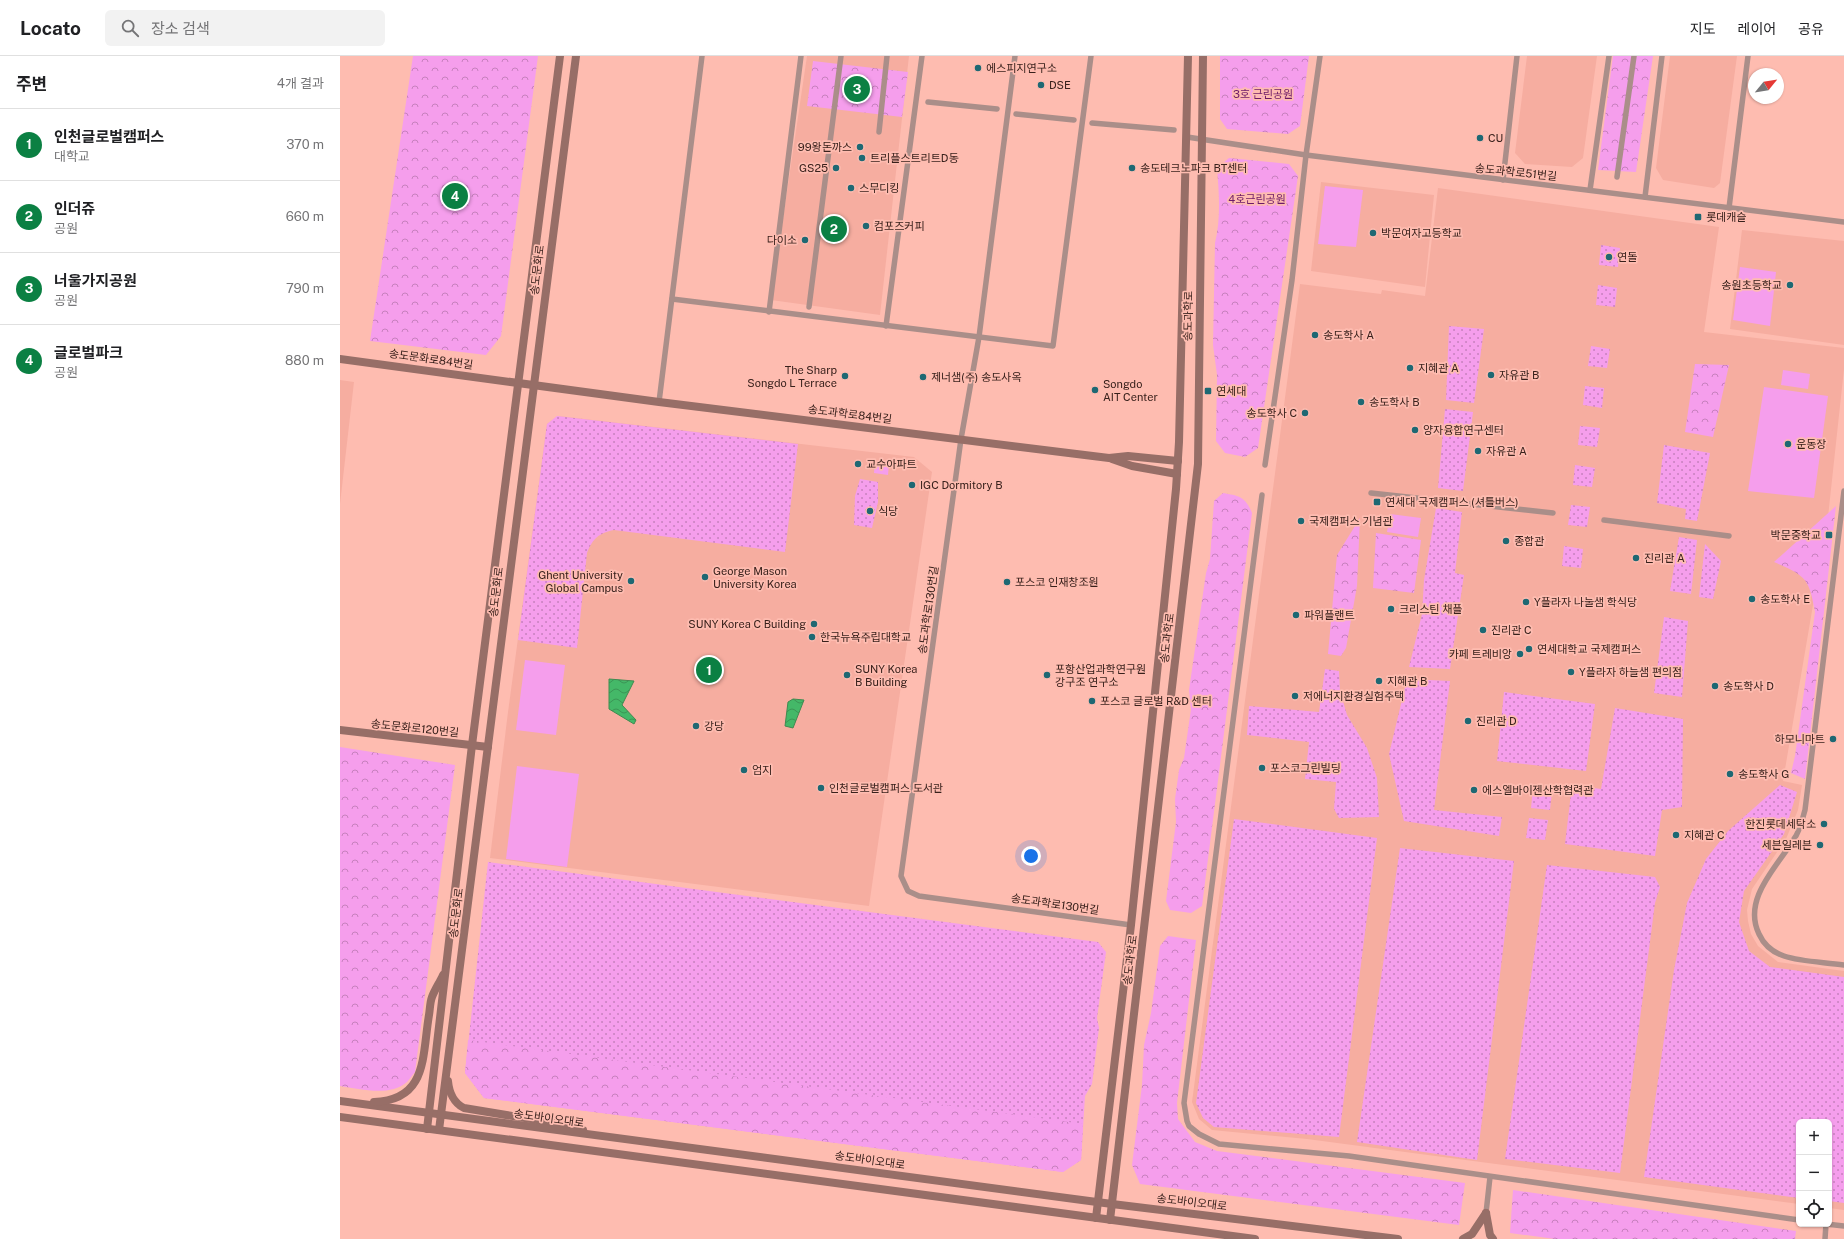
<!DOCTYPE html>
<html lang="ko">
<head>
<meta charset="utf-8">
<style>
  :root { --surface:#fff; --page:#f2f2f2; --text:#202124; --muted:#757577; --line:#e0e0e0; --accent:#0b8043 }
  body { margin:0; font-family:"Public Sans","Noto Sans KR",sans-serif; background:var(--page); color:var(--text) }
  .controls { position:absolute; right:12px; bottom:12px; display:grid; overflow:hidden; border-radius:6px; box-shadow:0 1px 3px #0004 }
  .controls button { width:36px; height:36px; display:grid; place-items:center; padding:0; border:0; border-bottom:1px solid var(--line); background:var(--surface); color:var(--text); font:20px sans-serif }
  .compass { position:absolute; left:1408px; top:12px; width:36px; height:36px; border-radius:50%; background:var(--surface); box-shadow:0 1px 3px #0004; rotate:60deg }
  .you { position:absolute; left:691px; top:800px; width:14px; height:14px; margin:-10px; border:3px solid #fff; border-radius:50%; background:#1a73e8; box-shadow:0 0 0 6px #1a73e833 }
  .badge { display:grid; place-items:center; width:26px; height:26px; border-radius:50%; background:var(--accent); color:#fff; font-size:13px; font-weight:700 }
  .pin { position:absolute; translate:-50% -50%; border:2px solid #fff; box-shadow:0 1px 4px #0006 }
  .list { margin:0; padding:0; list-style:none }
  h2 { display:flex; justify-content:space-between; align-items:center; height:52px; margin:0; padding:0 16px; font-size:17px }
  h2 small { font-size:13px; font-weight:400; color:var(--muted) }
  .list li { display:grid; grid-template-columns:26px 1fr auto; gap:12px; align-items:center; box-sizing:border-box; height:72px; padding:0 16px; border-top:1px solid var(--line) }
  .list b { display:block; font-size:15px; white-space:nowrap }
  .list p { margin:0; font-size:13px; white-space:nowrap; color:var(--muted) }
  .list em { font-size:13px; font-style:normal; color:var(--muted) }
  .icon { flex:none; width:22px; height:22px; fill:none; stroke:currentColor; stroke-width:2; stroke-linecap:round; stroke-linejoin:round }
  .map { position:relative; flex:none; width:1504px; height:1183px; overflow:hidden }
  header { display:flex; align-items:center; gap:24px; box-sizing:border-box; height:56px; padding:0 20px; background:var(--surface); border-bottom:1px solid var(--line) }
  header strong { font-size:19px }
  nav { display:flex; gap:22px; margin-inline-start:auto; font-size:14px }
  .search { width:280px; height:36px; background:var(--page); display:flex; align-items:center; gap:10px; box-sizing:border-box; padding:0 14px; border-radius:6px; color:var(--muted); font-size:15px }
  main { display:flex }
  aside { flex:1; background:var(--surface) }
  .map>svg:first-child { display:block }
  .built { fill:#f6ada0 }
  .grass { fill:url(#grass-dots) }
  .park { fill:url(#park-crowns) }
  .garden { fill:#f59eec }
  .water { fill:url(#water-waves); stroke:#408a51 }
  .lines { fill:none; stroke-linecap:round; stroke-linejoin:round }
  .street { stroke:#aa8e89; stroke-width:5.5 }
  .secondary { stroke:#976e67; stroke-width:8 }
  .poi-dot { fill:#1e6873; stroke:#febcb0; stroke-width:1.5 }
  .labels { text-anchor:middle; dominant-baseline:central; stroke-width:3.5; stroke-linejoin:round; paint-order:stroke }
  .poi-label { font-size:11px; fill:#38201b; stroke:#febcb0; text-anchor:start }
  .park-label { font-size:11px; fill:#6d1969; stroke:#febcb0 }
  .street-label { font-size:11px; fill:#38201b; stroke:#febcb0 }
</style>
</head>
<body>
<header>
<strong>Locato</strong>
<div class="search"><svg class="icon" aria-label="search" viewBox="0 0 24 24"><circle cx="10" cy="10" r="6"/><path d="M15 15l6 6"/></svg>장소 검색</div>
<nav><a>지도</a><a>레이어</a><a>공유</a></nav>
</header>
<main>
<aside>
<h2>주변<small>4개 결과</small></h2>
<ul class="list">
<li><span class="badge">1</span><div><b>인천글로벌캠퍼스</b><p>대학교</p></div><em>370 m</em></li>
<li><span class="badge">2</span><div><b>인더쥬</b><p>공원</p></div><em>660 m</em></li>
<li><span class="badge">3</span><div><b>너울가지공원</b><p>공원</p></div><em>790 m</em></li>
<li><span class="badge">4</span><div><b>글로벌파크</b><p>공원</p></div><em>880 m</em></li>
</ul>
</aside>
<div class="map">
<svg width="1504" height="1183" viewBox="0 0 1504 1183">
  <defs>
    <pattern id="grass-dots" width="8" height="8" patternUnits="userSpaceOnUse"><rect width="8" height="8" fill="#f59eec"/><path d="M2 2h.1M6 6h.1" fill="none" stroke="#c780be" stroke-width="1.8" stroke-linecap="round"/></pattern>
    <pattern id="park-crowns" width="20" height="18" patternUnits="userSpaceOnUse"><rect width="20" height="18" fill="#f59eec"/><path d="M2 6a3 3 0 1 1 6 0M12 15a3 3 0 1 1 6 0" fill="none" stroke="#c780be"/></pattern>
    <pattern id="water-waves" width="16" height="10" patternUnits="userSpaceOnUse"><rect width="16" height="10" fill="#44b868"/><path d="M0 5q4-4 8 0t8 0" fill="none" stroke="#3a9555"/></pattern>
  </defs>
  <rect width="100%" height="100%" fill="#febcb0"/>
  <g class="built">
    <polygon points="467,0 569,0 540,259 431,244"/>
    <polygon points="1187,0 1257,0 1243,102 1232,111 1185,108 1175,97"/>
    <polygon points="1330,0 1397,0 1380,127 1374,132 1323,124 1316,112"/>
    <polygon points="981,126 1094,139 1085,231 971,215"/>
    <polygon points="1098,132 1379,171 1364,276 1504,292 1504,313 1488,461 1443,725 1462,729 1458,754 1446,783 1412,833 1407,854 1408,865 1411,878 1418,890 1438,906 1504,915 1504,1154 1489,1152 1489,1066 1459,1066 1459,1148 967,1083 872,1074 859,1063 852,1046 960,228 1041,238 1042,234 1085,240"/>
    <polygon points="1402,174 1504,185 1504,289 1390,273"/>
    <polygon points="0,324 14,326 0,448"/>
    <polygon points="218,360 574,401 592,416 529,850 150,802 168,656 207,368"/>
  </g>
  <g class="grass">
    <polygon points="1261,189 1280,192 1278,211 1259,209"/>
    <polygon points="1258,229 1277,232 1275,251 1256,249"/>
    <polygon points="1109,270 1144,273 1134,347 1106,344"/>
    <polygon points="1251,290 1270,293 1267,312 1248,310"/>
    <polygon points="1245,330 1264,332 1262,352 1243,349"/>
    <polygon points="1105,353 1133,356 1123,435 1098,432"/>
    <path d="M217,360L458,388L445,496L274,474C259,477 253,482 247,497L237,592L178,584L207,368Z"/>
    <polygon points="1240,370 1260,372 1257,391 1238,389"/>
    <polygon points="1324,389 1370,397 1357,465 1345,463 1346,453 1317,447"/>
    <polygon points="1235,409 1255,412 1252,431 1233,429"/>
    <polygon points="520,423 538,426 538,446 532,472 514,469 515,440"/>
    <polygon points="1231,449 1250,451 1247,471 1228,469"/>
    <polygon points="1096,452 1122,456 1115,517 1124,519 1110,613 1069,611 1082,558 1084,524"/>
    <polygon points="1339,481 1357,484 1351,538 1330,535"/>
    <polygon points="1365,488 1381,505 1373,543 1359,541"/>
    <polygon points="1224,490 1243,493 1241,512 1222,510"/>
    <polygon points="1324,561 1348,565 1342,641 1314,637"/>
    <polygon points="985,613 999,615 1000,635 1007,659 1027,692 1037,722 1039,761 999,762 994,753 996,726 965,723 969,686 907,679 909,650 979,656"/>
    <polygon points="1067,623 1110,625 1094,754 1162,761 1159,780 1064,765 1049,698"/>
    <polygon points="1164,636 1255,648 1246,715 1157,705"/>
    <polygon points="1275,652 1343,663 1342,751 1322,754 1315,800 1225,788 1232,729 1261,733"/>
    <polygon points="1440,729 1457,736 1444,778 1404,835 1399,866 1409,895 1430,911 1504,921 1504,1147 1489,1145 1489,1066 1459,1066 1459,1142 1304,1121 1334,914 1347,847 1366,803 1388,775"/>
    <polygon points="1193,732 1212,735 1210,754 1191,752"/>
    <polygon points="1189,762 1208,764 1205,784 1186,782"/>
    <polygon points="894,763 1037,782 999,1081 874,1071 863,1062 856,1047"/>
    <polygon points="1060,792 1174,805 1137,1104 1017,1086"/>
    <polygon points="148,806 758,886 766,896 757,962 759,972 752,1028 745,1040 741,1104 723,1116 144,1042 125,1017"/>
    <polygon points="1207,809 1315,821 1320,831 1315,847 1280,1117 1165,1103"/>
  </g>
  <g class="park">
    <polygon points="73,0 198,0 161,280 146,299 30,285"/>
    <polygon points="880,0 969,0 960,70 948,78 887,73 880,63"/>
    <polygon points="1273,0 1313,0 1296,116 1258,114"/>
    <polygon points="473,5 568,16 562,61 467,50"/>
    <path d="M889,102L949,108L958,120L918,392L905,401L885,397L876,385L877,319L873,289L875,187C881,162 879,137 877,112Z"/>
    <polygon points="1355,308 1389,309 1373,381 1345,376"/>
    <path d="M883,437C899,440 905,440 912,457L862,850L851,857L830,854L826,845L836,766L835,743L839,714L844,702L851,653L849,634L866,517L870,503L874,445Z"/>
    <path d="M1496,450L1465,723L1451,717L1455,700L1475,556C1469,522 1466,520 1434,506Z"/>
    <polygon points="1020,462 1017,530 1006,592 1001,600 988,598 997,499"/>
    <polygon points="1036,477 1081,484 1074,537 1033,532"/>
    <path d="M0,691L115,709L75,1016C72,1019 70,1023 67,1026C50,1041 20,1033 0,1030Z"/>
    <polygon points="828,880 856,884 837,1047 838,1063 855,1086 877,1095 1125,1127 1119,1169 800,1128 792,1109 802,1029 804,989 811,957 820,890"/>
    <polygon points="128,984 743,1068 741,1104 723,1116 144,1042 125,1017"/>
    <polygon points="1173,1134 1456,1175 1455,1183 1215,1183 1170,1177"/>
  </g>
  <g class="garden">
    <polygon points="985,130 1023,134 1016,191 978,188"/>
    <polygon points="1400,211 1436,216 1430,270 1393,264"/>
    <polygon points="1443,314 1470,318 1468,333 1441,329"/>
    <polygon points="1424,331 1488,340 1474,442 1408,435"/>
    <polygon points="535,406 549,408 548,419 534,417"/>
    <polygon points="1050,458 1081,462 1078,481 1047,476"/>
    <polygon points="185,604 225,609 216,679 176,674"/>
    <polygon points="177,710 239,718 227,811 166,803"/>
  </g>
  <g class="water">
    <polygon points="269,623 294,625 282,649 296,664 294,668 269,653"/>
    <polygon points="453,643 464,644 453,672 445,670 448,646"/>
  </g>
  <g class="lines">
    <g class="street">
      <polyline points="675,0 639,281 621,383 561,820 568,835 579,840 791,869"/>
      <polyline points="588,46 657,53"/>
      <polyline points="676,58 734,64"/>
      <polyline points="752,67 834,74"/>
      <polyline points="539,76 547,0"/>
      <polyline points="847,81 966,99 1504,166"/>
      <polyline points="1277,121 1294,0"/>
      <polyline points="1163,124 1177,0"/>
      <polyline points="1250,134 1269,0"/>
      <polyline points="1305,141 1322,0"/>
      <polyline points="1389,152 1408,0"/>
      <polyline points="332,243 713,290 751,0"/>
      <polyline points="469,251 501,0"/>
      <polyline points="429,256 461,0"/>
      <polyline points="546,270 582,0"/>
      <polyline points="319,346 362,0"/>
      <polyline points="925,409 952,224 966,99 980,0"/>
      <path d="M1504,435L1465,754C1462,764 1460,775 1454,783C1437,811 1402,843 1419,878C1424,889 1432,896 1444,900C1462,906 1484,906 1504,909"/>
      <polyline points="1031,437 1213,457"/>
      <polyline points="922,439 844,1047 847,1065 849,1070 859,1078 879,1088 1009,1100 1459,1164"/>
      <polyline points="1264,464 1389,480"/>
      <polyline points="1146,1157 1150,1121"/>
      <polyline points="1486,1168 1504,1170"/>
      <polyline points="1485,1183 1486,1168"/>
    </g>
    <g class="secondary">
      <polyline points="0,303 319,346 769,402 788,400 838,405"/>
      <polyline points="772,403 792,410 837,418"/>
      <polyline points="0,674 148,691"/>
      <path d="M108,1025C109,1036 114,1047 124,1052L233,1070L243,1074"/>
      <polyline points="0,1045 772,1148 1058,1183"/>
      <path d="M34,1046C88,1044 82,1000 89,959C90,953 90,946 92,941C95,933 100,926 103,919"/>
      <polyline points="0,1061 915,1183"/>
      <polyline points="87,1073 132,689 220,0"/>
      <polyline points="99,1074 236,0"/>
      <polyline points="1146,1157 1150,1179 1153,1183"/>
      <polyline points="756,1162 791,869 836,433 839,386 848,0"/>
      <polyline points="770,1164 858,408 863,0"/>
      <polyline points="1123,1183 1132,1178 1146,1157"/>
    </g>
  </g>
  <g class="poi-dot">
    <circle cx="638" cy="12" r="4"/>
    <circle cx="701" cy="29" r="4"/>
    <circle cx="1140" cy="82" r="4"/>
    <circle cx="520" cy="91" r="4"/>
    <circle cx="522" cy="102" r="4"/>
    <circle cx="496" cy="112" r="4"/>
    <circle cx="792" cy="112" r="4"/>
    <circle cx="511" cy="132" r="4"/>
    <rect x="1354" y="157" width="8" height="8" rx="2"/>
    <circle cx="526" cy="170" r="4"/>
    <circle cx="1033" cy="177" r="4"/>
    <circle cx="465" cy="184" r="4"/>
    <circle cx="1269" cy="201" r="4"/>
    <circle cx="1450" cy="229" r="4"/>
    <circle cx="975" cy="279" r="4"/>
    <circle cx="1070" cy="312" r="4"/>
    <circle cx="1151" cy="319" r="4"/>
    <circle cx="505" cy="320" r="4"/>
    <circle cx="583" cy="321" r="4"/>
    <circle cx="755" cy="334" r="4"/>
    <rect x="864" y="331" width="8" height="8" rx="2"/>
    <circle cx="1021" cy="346" r="4"/>
    <circle cx="965" cy="357" r="4"/>
    <circle cx="1075" cy="374" r="4"/>
    <circle cx="1448" cy="388" r="4"/>
    <circle cx="1138" cy="395" r="4"/>
    <circle cx="518" cy="408" r="4"/>
    <circle cx="572" cy="429" r="4"/>
    <rect x="1033" y="442" width="8" height="8" rx="2"/>
    <circle cx="530" cy="455" r="4"/>
    <circle cx="961" cy="465" r="4"/>
    <rect x="1485" y="475" width="8" height="8" rx="2"/>
    <circle cx="1166" cy="485" r="4"/>
    <circle cx="1296" cy="502" r="4"/>
    <circle cx="365" cy="521" r="4"/>
    <circle cx="291" cy="525" r="4"/>
    <circle cx="667" cy="526" r="4"/>
    <circle cx="1412" cy="543" r="4"/>
    <circle cx="1186" cy="546" r="4"/>
    <circle cx="1051" cy="553" r="4"/>
    <circle cx="956" cy="559" r="4"/>
    <circle cx="474" cy="568" r="4"/>
    <circle cx="1143" cy="574" r="4"/>
    <circle cx="472" cy="581" r="4"/>
    <circle cx="1189" cy="593" r="4"/>
    <circle cx="1180" cy="598" r="4"/>
    <circle cx="1231" cy="616" r="4"/>
    <circle cx="507" cy="619" r="4"/>
    <circle cx="707" cy="619" r="4"/>
    <circle cx="1039" cy="625" r="4"/>
    <circle cx="1375" cy="630" r="4"/>
    <circle cx="955" cy="640" r="4"/>
    <circle cx="752" cy="645" r="4"/>
    <circle cx="1128" cy="665" r="4"/>
    <circle cx="356" cy="670" r="4"/>
    <circle cx="1493" cy="683" r="4"/>
    <circle cx="922" cy="712" r="4"/>
    <circle cx="404" cy="714" r="4"/>
    <circle cx="1390" cy="718" r="4"/>
    <circle cx="481" cy="732" r="4"/>
    <circle cx="1134" cy="734" r="4"/>
    <circle cx="1484" cy="768" r="4"/>
    <circle cx="1336" cy="779" r="4"/>
    <circle cx="1480" cy="789" r="4"/>
  </g>
  <g class="labels">
    <g class="poi-label">
      <text x="646" y="12">에스피지연구소</text>
      <text x="709" y="29">DSE</text>
      <text x="1148" y="82">CU</text>
      <text x="512" y="91" text-anchor="end">99왕돈까스</text>
      <text x="530" y="102">트리플스트리트D동</text>
      <text x="488" y="112" text-anchor="end">GS25</text>
      <text x="800" y="112">송도테크노파크 BT센터</text>
      <text x="519" y="132">스무디킹</text>
      <text x="1366" y="161">롯데캐슬</text>
      <text x="534" y="170">컴포즈커피</text>
      <text x="1041" y="177">박문여자고등학교</text>
      <text x="457" y="184" text-anchor="end">다이소</text>
      <text x="1277" y="201">연돌</text>
      <text x="1442" y="229" text-anchor="end">송원초등학교</text>
      <text x="983" y="279">송도학사 A</text>
      <text x="1078" y="312">지혜관 A</text>
      <text x="497" y="314" text-anchor="end">The Sharp<tspan x="497" dy="13">Songdo L Terrace</tspan></text>
      <text x="1159" y="319">자유관 B</text>
      <text x="591" y="321">제너샘(주) 송도사옥</text>
      <text x="763" y="328">Songdo<tspan x="763" dy="13">AIT Center</tspan></text>
      <text x="876" y="335">연세대</text>
      <text x="1029" y="346">송도학사 B</text>
      <text x="957" y="357" text-anchor="end">송도학사 C</text>
      <text x="1083" y="374">양자융합연구센터</text>
      <text x="1456" y="388">운동장</text>
      <text x="1146" y="395">자유관 A</text>
      <text x="526" y="408">교수아파트</text>
      <text x="580" y="429">IGC Dormitory B</text>
      <text x="1045" y="446">연세대 국제캠퍼스 (셔틀버스)</text>
      <text x="538" y="455">식당</text>
      <text x="969" y="465">국제캠퍼스 기념관</text>
      <text x="1481" y="479" text-anchor="end">박문중학교</text>
      <text x="1174" y="485">종합관</text>
      <text x="1304" y="502">진리관 A</text>
      <text x="373" y="515">George Mason<tspan x="373" dy="13">University Korea</tspan></text>
      <text x="283" y="519" text-anchor="end">Ghent University<tspan x="283" dy="13">Global Campus</tspan></text>
      <text x="675" y="526">포스코 인재창조원</text>
      <text x="1420" y="543">송도학사 E</text>
      <text x="1194" y="546">Y플라자 나눌샘 학식당</text>
      <text x="1059" y="553">크리스틴 채플</text>
      <text x="964" y="559">파워플랜트</text>
      <text x="466" y="568" text-anchor="end">SUNY Korea C Building</text>
      <text x="1151" y="574">진리관 C</text>
      <text x="480" y="581">한국뉴욕주립대학교</text>
      <text x="1197" y="593">연세대학교 국제캠퍼스</text>
      <text x="1172" y="598" text-anchor="end">카페 트레비앙</text>
      <text x="515" y="613">SUNY Korea<tspan x="515" dy="13">B Building</tspan></text>
      <text x="715" y="613">포항산업과학연구원<tspan x="715" dy="13">강구조 연구소</tspan></text>
      <text x="1239" y="616">Y플라자 하늘샘 편의점</text>
      <text x="1047" y="625">지혜관 B</text>
      <text x="1383" y="630">송도학사 D</text>
      <text x="963" y="640">저에너지환경실험주택</text>
      <text x="760" y="645">포스코 글로벌 R&amp;D 센터</text>
      <text x="1136" y="665">진리관 D</text>
      <text x="364" y="670">강당</text>
      <text x="1485" y="683" text-anchor="end">하모니마트</text>
      <text x="930" y="712">포스코그린빌딩</text>
      <text x="412" y="714">엄지</text>
      <text x="1398" y="718">송도학사 G</text>
      <text x="489" y="732">인천글로벌캠퍼스 도서관</text>
      <text x="1142" y="734">에스엘바이젠산학협력관</text>
      <text x="1476" y="768" text-anchor="end">한진롯데세탁소</text>
      <text x="1344" y="779">지혜관 C</text>
      <text x="1472" y="789" text-anchor="end">세븐일레븐</text>
    </g>
    <g class="park-label">
      <text x="923" y="38">3호 근린공원</text>
      <text x="917" y="143">4호근린공원</text>
    </g>
    <g class="street-label">
      <text transform="translate(1176 116) rotate(6)">송도과학로51번길</text>
      <text transform="translate(197 214) rotate(-83)">송도문화로</text>
      <text transform="translate(848 260) rotate(-89)">송도과학로</text>
      <text transform="translate(91 303) rotate(8)">송도문화로84번길</text>
      <text transform="translate(510 358) rotate(7)">송도과학로84번길</text>
      <text transform="translate(156 536) rotate(-83)">송도문화로</text>
      <text transform="translate(588 554) rotate(-82)">송도과학로130번길</text>
      <text transform="translate(827 582) rotate(-83)">송도과학로</text>
      <text transform="translate(75 672) rotate(6)">송도문화로120번길</text>
      <text transform="translate(715 848) rotate(8)">송도과학로130번길</text>
      <text transform="translate(116 857) rotate(-83)">송도문화로</text>
      <text transform="translate(790 904) rotate(-83)">송도과학로</text>
      <text transform="translate(209 1062) rotate(8)">송도바이오대로</text>
      <text transform="translate(530 1104) rotate(8)">송도바이오대로</text>
      <text transform="translate(852 1146) rotate(7)">송도바이오대로</text>
    </g>
  </g>
</svg>
<div class="controls">
<button>+</button>
<button>−</button>
<button><svg class="icon" aria-label="locate" viewBox="0 0 24 24"><circle cx="12" cy="12" r="6"/><path d="M12 2v4M12 18v4M2 12h4M18 12h4"/></svg></button>
</div>
<svg class="compass" viewBox="-18 -18 36 36"><path d="M0-13l5 13h-10z" fill="#e53935"/><path d="M0 13l5-13h-10z" fill="#757577"/></svg>
<div class="you"></div>
<div class="pin badge" style="left:369px;top:614px">1</div>
<div class="pin badge" style="left:494px;top:173px">2</div>
<div class="pin badge" style="left:517px;top:33px">3</div>
<div class="pin badge" style="left:115px;top:140px">4</div>
</div>
</main>
</body>
</html>
